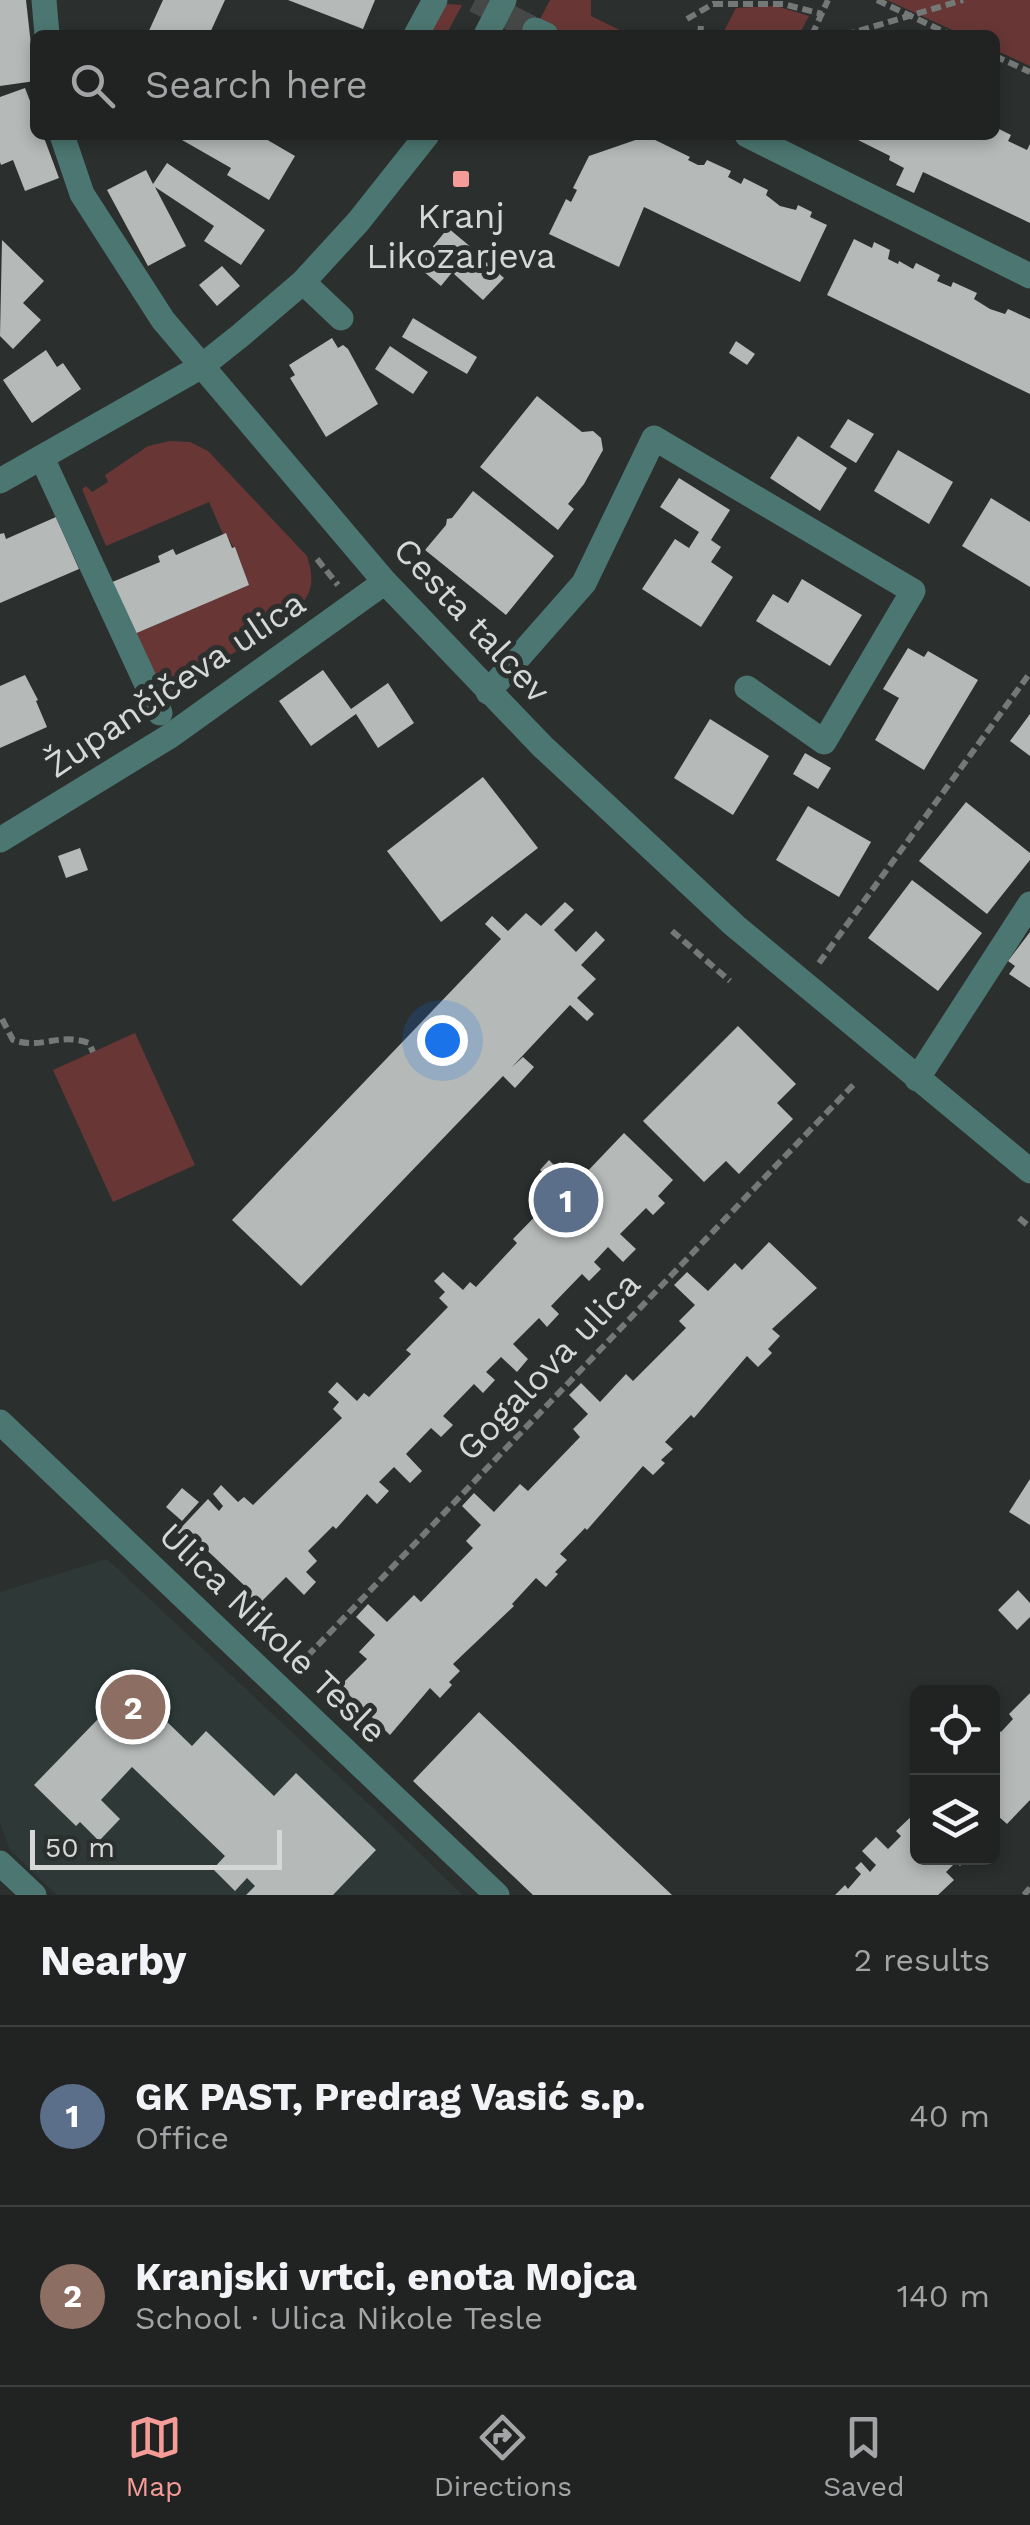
<!DOCTYPE html>
<html lang="en">
<head>
<meta charset="utf-8">
<style>
  :root { --surface:#202322; --page:#282b2a; --text:#f1f3f6; --muted:#a2a4a5; --line:#3d4040; --accent:#f59b98 }
  body { margin:0; font-family:"Work Sans",sans-serif; background:var(--page); color:var(--text) }
  .controls { position:absolute; right:30px; bottom:30px; display:grid; overflow:hidden; border-radius:15px; box-shadow:0 5px 15px #0003 }
  .controls button { width:90px; height:90px; display:grid; place-items:center; padding:0; border:0; border-bottom:2px solid var(--line); background:var(--surface); color:var(--text); font:50px sans-serif }
  .scale { position:absolute; left:30px; bottom:25px; width:252px; box-sizing:border-box; padding-left:10px; border:5px solid #d6d8d7; border-top:0; font-size:28px; line-height:35px; white-space:nowrap; color:#d6d8d7; -webkit-text-stroke:8px #2b2f2e; paint-order:stroke }
  .you { position:absolute; left:442px; top:1040px; width:35px; height:35px; margin:-25px; border:8px solid #fff; border-radius:50%; background:#1a73e8; box-shadow:0 0 0 15px #1a73e833 }
  .badge { display:grid; place-items:center; width:65px; height:65px; border-radius:50%; background:var(--accent); color:#fff; font-size:32px; font-weight:700 }
  .pin { position:absolute; translate:-50% -50%; border:5px solid #fff; box-shadow:0 2px 10px #0006 }
  .list { margin:0; padding:0; list-style:none }
  h2 { display:flex; justify-content:space-between; align-items:center; height:130px; margin:0; padding:0 40px; font-size:42px }
  h2 small { font-size:32px; font-weight:400; color:var(--muted) }
  .list li { display:grid; grid-template-columns:65px 1fr auto; gap:30px; align-items:center; box-sizing:border-box; height:180px; padding:0 40px; border-top:2px solid var(--line) }
  .list b { display:block; font-size:38px; white-space:nowrap }
  .list p { margin:0; font-size:32px; white-space:nowrap; color:var(--muted) }
  .list em { font-size:32px; font-style:normal; color:var(--muted) }
  .icon { flex:none; width:55px; height:55px; fill:none; stroke:currentColor; stroke-width:2; stroke-linecap:round; stroke-linejoin:round }
  .map { position:relative; flex:none; width:1030px; height:1895px; overflow:hidden }
  .search { position:absolute; background:var(--surface); box-shadow:0 5px 15px #0003; left:30px; right:30px; top:30px; height:110px; display:flex; align-items:center; gap:25px; box-sizing:border-box; padding:0 35px; border-radius:15px; color:var(--muted); font-size:38px }
  .sheet { height:490px; background:var(--surface) }
  nav { display:flex; justify-content:space-around; align-items:center; box-sizing:border-box; height:140px; border-top:2px solid var(--line); background:var(--surface); font-size:28px; color:var(--muted) }
  nav a { display:grid; justify-items:center; gap:5px }
  nav .on { color:var(--accent) }
  .map>svg:first-child { display:block }
  .built { fill:#2e3937 }
  .green { fill:#683735 }
  .building { fill:#b5b9b8 }
  .lines { fill:none; stroke-linecap:round; stroke-linejoin:round }
  .minor-tunnel { stroke:#454847; stroke-width:25; stroke-dasharray:25 12; stroke-linecap:butt }
  .path { stroke:#747877; stroke-width:6; stroke-dasharray:10 5; stroke-linecap:butt }
  .minor { stroke:#4c7671; stroke-width:25 }
  .poi-dot { fill:#f59b98; stroke:#2b2f2e; stroke-width:4 }
  .labels { text-anchor:middle; dominant-baseline:central; stroke-width:10; stroke-linejoin:round; paint-order:stroke }
  .poi-label { font-size:35px; fill:#d6d8d7; stroke:#2b2f2e }
  .street-label { font-size:35px; fill:#d6d8d7; stroke:#2b2f2e }
</style>
</head>
<body>
<div class="map">
<svg width="1030" height="1895" viewBox="0 0 1030 1895">
  <rect width="100%" height="100%" fill="#2b2f2e"/>
  <polygon class="built" points="107,1559 392,1826 462,1895 57,1895 10,1850 0,1823 0,1592"/>
  <g class="green">
    <polygon points="550,0 591,0 591,16 630,35 569,35 539,21"/>
    <polygon points="887,0 1030,0 1030,66 995,50 995,35 963,35"/>
    <polygon points="447,4 462,5 446,35 426,35 441,8"/>
    <polygon points="776,6 809,16 799,35 722,35 736,8"/>
    <path d="M170,441L190,442L208,451L307,556C314,578 314,592 297,609L176,693L174,691L160,698L132,635L248,585L239,557L226,534H223L209,502L106,546L82,489L86,486L92,492L108,482L105,475L148,446Z"/>
    <polygon points="135,1033 195,1165 113,1202 53,1070"/>
  </g>
  <g class="building">
    <polygon points="0,0 26,0 35,81 0,86"/>
    <polygon points="163,0 225,0 209,35 147,35"/>
    <polygon points="288,0 375,0 363,29"/>
    <polygon points="25,88 35,114 35,135 43,135 59,178 25,191 13,160 1,165 0,162 0,97"/>
    <polygon points="995,127 1011,135 1008,141 1027,150 1030,144 1030,223 923,172 914,193 896,185 904,168 889,160 890,156 854,138 856,135 995,135"/>
    <polygon points="185,135 259,135 295,156 269,200 227,175 231,168 182,140"/>
    <polygon points="647,136 690,157 688,160 698,165 704,165 707,160 731,171 728,177 741,184 744,178 768,190 766,195 780,206 796,210 798,205 812,212 810,217 827,225 800,282 644,207 619,267 549,234 566,199 571,202 577,190 573,188 589,156"/>
    <polygon points="167,163 265,230 241,265 204,241 214,226 155,187 186,246 148,266 107,190 146,170 153,184"/>
    <polygon points="448,228 472,248 441,286 417,266"/>
    <polygon points="854,239 872,248 874,242 890,250 888,259 898,264 899,261 913,269 916,263 940,275 937,281 951,287 953,282 977,293 974,299 990,309 1005,314 1008,309 1030,319 1030,394 827,295"/>
    <polygon points="2,240 44,281 23,303 41,320 13,349 0,336"/>
    <polygon points="475,252 504,278 483,300 454,274"/>
    <polygon points="222,266 240,286 217,306 199,285"/>
    <polygon points="413,318 477,357 467,374 402,337"/>
    <polygon points="332,338 338,348 343,345 348,349 378,404 326,437 290,378 295,375 289,365"/>
    <polygon points="736,341 755,354 747,365 729,353"/>
    <polygon points="390,346 428,372 413,394 375,369"/>
    <polygon points="46,350 57,367 63,363 81,389 32,423 3,380"/>
    <polygon points="537,396 582,432 593,431 601,438 603,450 584,484 568,504 574,509 558,530 480,467"/>
    <polygon points="848,419 874,434 856,463 830,447"/>
    <polygon points="798,436 847,468 820,511 770,478"/>
    <polygon points="898,450 953,482 929,524 874,491"/>
    <polygon points="679,478 730,510 711,540 721,547 711,562 733,577 701,627 642,589 675,539 689,548 699,532 660,507"/>
    <polygon points="473,491 554,556 506,615 425,550 446,525 447,519 452,518"/>
    <polygon points="991,498 1030,522 1030,587 962,546"/>
    <polygon points="56,517 79,569 0,603 0,534 4,533 6,539"/>
    <polygon points="226,533 232,548 235,547 249,585 132,635 110,583 160,562 158,556 173,549 176,555"/>
    <polygon points="802,579 862,615 830,666 756,621 773,594 788,603"/>
    <polygon points="908,648 924,657 928,651 978,680 924,770 875,740 899,698 883,689"/>
    <polygon points="323,670 351,709 388,683 414,723 378,748 356,714 311,746 279,701"/>
    <polygon points="25,675 38,700 36,701 47,727 0,748 0,686"/>
    <polygon points="1030,714 1030,756 1010,741"/>
    <polygon points="710,719 769,756 733,815 674,778"/>
    <polygon points="805,753 831,768 818,789 793,774"/>
    <polygon points="483,777 538,848 441,922 387,851"/>
    <polygon points="966,802 1030,853 1030,860 987,914 919,861"/>
    <polygon points="808,806 871,842 839,897 776,860"/>
    <polygon points="80,848 88,870 66,878 58,856"/>
    <polygon points="912,880 982,933 938,991 868,938"/>
    <polygon points="565,902 574,910 554,930 576,952 596,931 605,940 581,965 596,979 577,998 594,1014 587,1021 570,1005 512,1067 523,1057 534,1067 515,1088 503,1076 301,1286 232,1220 501,939 485,924 492,916 508,931 526,913 541,926"/>
    <polygon points="1030,932 1030,988 1009,974 1015,966 1008,961"/>
    <polygon points="738,1026 796,1084 777,1103 793,1119 739,1174 726,1161 704,1182 643,1121"/>
    <polygon points="624,1133 673,1180 658,1196 665,1203 653,1215 646,1208 620,1234 636,1249 623,1262 608,1247 594,1262 601,1269 589,1281 582,1274 551,1306 559,1314 547,1327 539,1318 513,1344 528,1359 517,1372 501,1357 486,1372 495,1380 483,1393 474,1384 443,1416 453,1425 441,1437 431,1428 406,1454 422,1471 410,1483 394,1467 379,1482 389,1491 377,1504 367,1494 336,1529 333,1526 308,1551 317,1561 306,1572 316,1582 304,1595 286,1577 256,1607 242,1594 247,1588 194,1538 189,1543 177,1532 208,1499 219,1511 223,1506 213,1494 221,1485 238,1502 244,1497 253,1505 342,1418 333,1409 339,1402 328,1392 337,1382 357,1401 364,1393 369,1397 411,1354 406,1350 448,1307 439,1298 445,1292 434,1281 443,1272 463,1290 470,1282 476,1287 517,1243 513,1239 555,1196 546,1187 552,1181 540,1170 549,1160 556,1167 560,1162 574,1174 576,1172 582,1177"/>
    <polygon points="769,1242 817,1288 772,1329 780,1336 768,1349 772,1353 758,1367 747,1356 694,1418 691,1415 665,1442 673,1449 661,1460 665,1463 653,1475 643,1466 587,1530 585,1528 560,1554 567,1560 555,1572 558,1574 546,1587 536,1578 512,1604 514,1606 453,1664 460,1671 449,1682 452,1685 440,1698 430,1688 390,1735 340,1686 367,1659 359,1652 375,1635 356,1617 368,1604 387,1622 414,1595 421,1602 473,1548 466,1541 481,1525 462,1506 474,1493 494,1512 520,1484 528,1491 580,1437 573,1429 588,1414 569,1395 581,1383 600,1402 626,1374 633,1381 686,1328 679,1321 695,1305 674,1285 687,1272 708,1291 735,1263 742,1270"/>
    <polygon points="1030,1479 1030,1525 1009,1512"/>
    <polygon points="182,1488 199,1502 182,1521 166,1507"/>
    <polygon points="1018,1590 1030,1603 1030,1617 1017,1630 998,1610"/>
    <polygon points="130,1686 192,1746 206,1731 274,1796 296,1773 376,1850 333,1895 246,1895 255,1886 247,1878 235,1891 213,1869 225,1856 132,1767 101,1800 120,1819 99,1841 80,1822 76,1826 34,1785"/>
    <polygon points="1030,1693 1030,1800 1007,1824 998,1816 992,1822 992,1724 1001,1732 1013,1719 1009,1714"/>
    <polygon points="479,1712 672,1895 533,1895 413,1781"/>
    <polygon points="918,1810 918,1858 968,1858 960,1866 956,1862 946,1872 954,1880 938,1895 835,1895 845,1885 848,1889 861,1874 855,1868 861,1862 870,1872 876,1865 862,1851 876,1837 888,1849 901,1836 896,1831"/>
  </g>
  <g class="lines">
    <polyline class="minor-tunnel" points="475,0 535,30"/>
    <g class="path">
      <polyline points="877,0 951,35"/>
      <polyline points="687,19 713,4 783,4 822,14"/>
      <polyline points="700,35 701,26"/>
      <polyline points="812,35 828,0"/>
      <polyline points="845,35 963,0"/>
      <polyline points="995,56 1030,72"/>
      <polyline points="317,559 338,585"/>
      <polyline points="672,931 730,981"/>
      <polyline points="819,963 1030,673"/>
      <path d="M2,1019L13,1040C42,1050 58,1032 89,1043L93,1052"/>
      <polyline points="1019,1218 1030,1227"/>
      <polyline points="297,1667 856,1082"/>
      <polyline points="1024,1895 1030,1888"/>
    </g>
    <g class="minor">
      <polyline points="44,0 47,35"/>
      <polyline points="535,30 546,35"/>
      <polyline points="416,35 435,0"/>
      <polyline points="486,35 504,0"/>
      <polyline points="62,135 82,194 163,320 385,582 542,746 735,926 1030,1171"/>
      <polyline points="747,135 1030,276"/>
      <polyline points="303,282 341,318"/>
      <polyline points="42,458 160,713"/>
      <polyline points="0,481 202,366 241,335 303,282 358,222 427,135"/>
      <polyline points="488,692 584,583 654,438 913,591 824,742 747,688"/>
      <polyline points="0,840 170,736 385,582"/>
      <polyline points="917,1079 1030,904"/>
      <polyline points="0,1422 497,1895"/>
      <polyline points="0,1863 34,1895"/>
    </g>
  </g>
  <rect class="poi-dot" x="451" y="169" width="20" height="20" rx="5"/>
  <g class="labels">
    <g class="poi-label">
      <text x="461" y="216">Kranj<tspan x="461" dy="40">Likozarjeva</tspan></text>
    </g>
    <g class="street-label">
      <text transform="translate(472 620) rotate(47)">Cesta talcev</text>
      <text transform="translate(175 684) rotate(-34)">Župančičeva ulica</text>
      <text transform="translate(548 1366) rotate(-46)">Gogalova ulica</text>
      <text transform="translate(273 1633) rotate(44)">Ulica Nikole Tesle</text>
    </g>
  </g>
</svg>
<div class="controls">
<button><svg class="icon" aria-label="locate" viewBox="0 0 24 24"><circle cx="12" cy="12" r="6"/><path d="M12 2v4M12 18v4M2 12h4M18 12h4"/></svg></button>
<button><svg class="icon" aria-label="layers" viewBox="0 0 24 24"><path d="M12 4l9 5-9 5-9-5zM3 14l9 5 9-5"/></svg></button>
</div>
<div class="scale">50 m</div>
<div class="you"></div>
<div class="pin badge" style="left:566px;top:1200px;background:#5c6f8a">1</div>
<div class="pin badge" style="left:133px;top:1707px;background:#8d6e63">2</div>
<div class="search"><svg class="icon" aria-label="search" viewBox="0 0 24 24"><circle cx="10" cy="10" r="6"/><path d="M15 15l6 6"/></svg>Search here</div>
</div>
<section class="sheet">
<h2>Nearby<small>2 results</small></h2>
<ul class="list">
<li><span class="badge" style="background:#5c6f8a">1</span><div><b>GK PAST, Predrag Vasić s.p.</b><p>Office</p></div><em>40 m</em></li>
<li><span class="badge" style="background:#8d6e63">2</span><div><b>Kranjski vrtci, enota Mojca</b><p>School · Ulica Nikole Tesle</p></div><em>140 m</em></li>
</ul>
</section>
<nav>
<a class="on"><svg class="icon" aria-label="map" viewBox="0 0 24 24"><path d="M3 6l6-2 6 2 6-2v14l-6 2-6-2-6 2zM9 4v14M15 6v14"/></svg>Map</a>
<a><svg class="icon" aria-label="directions" viewBox="0 0 24 24"><path d="M12 3l9 9-9 9-9-9zM9 14v-3h6M13 9l2 2-2 2"/></svg>Directions</a>
<a><svg class="icon" aria-label="saved" viewBox="0 0 24 24"><path d="M7 4h10v16l-5-4-5 4z"/></svg>Saved</a>
</nav>
</body>
</html>
